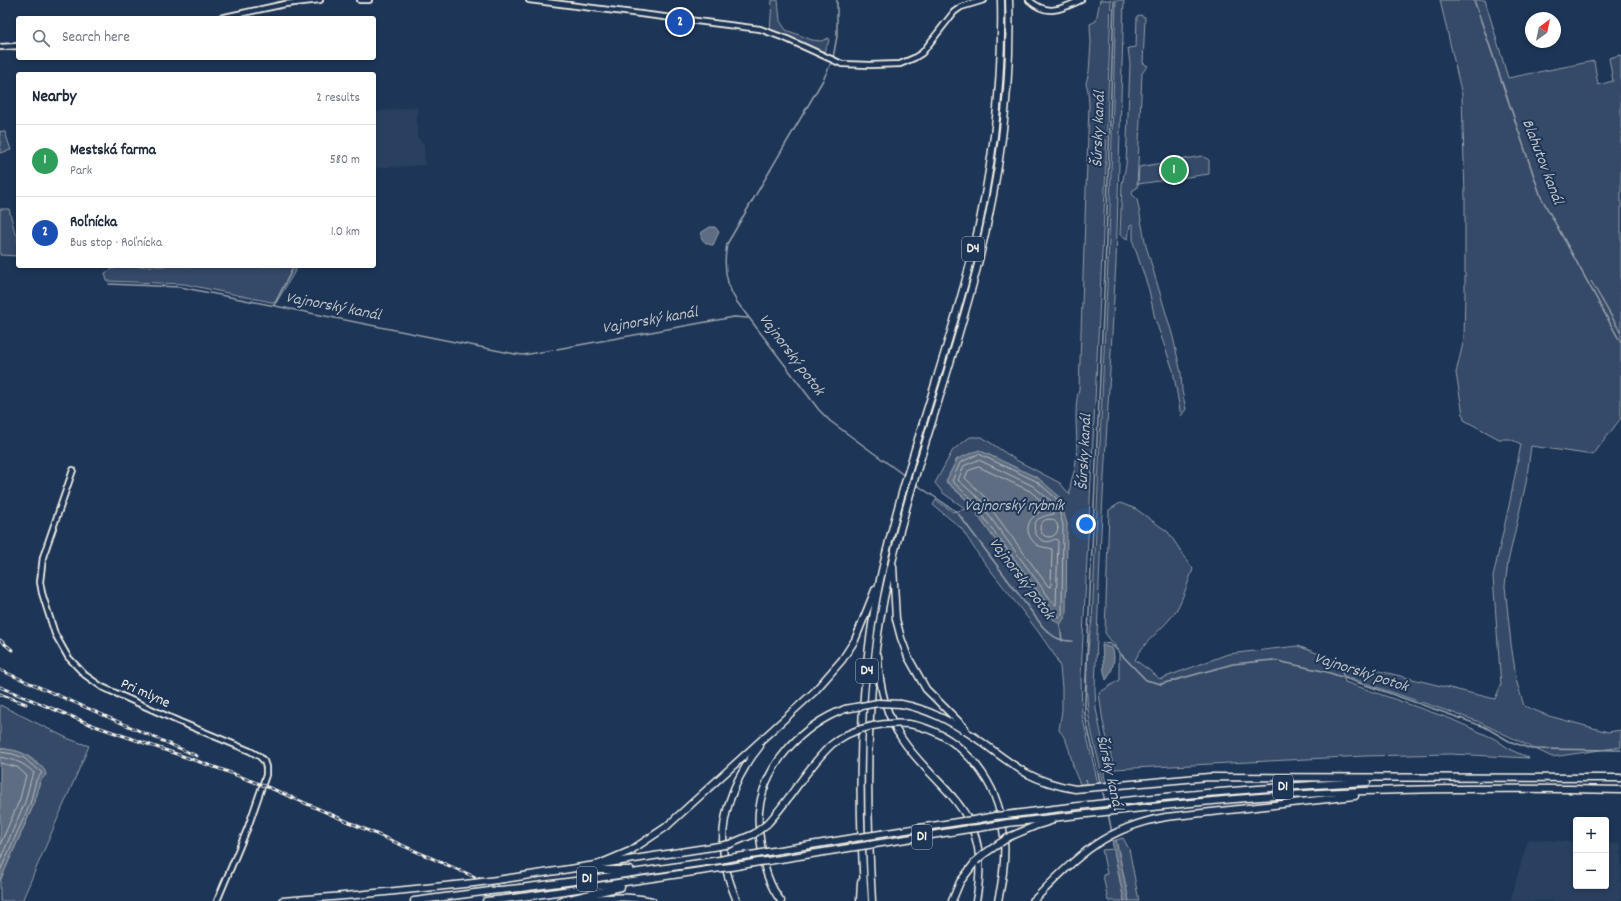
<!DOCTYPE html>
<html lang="en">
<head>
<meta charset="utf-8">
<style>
  :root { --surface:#fff; --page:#f6f6f7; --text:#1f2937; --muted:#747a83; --line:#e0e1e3; --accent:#db2777 }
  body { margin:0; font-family:Dekko,sans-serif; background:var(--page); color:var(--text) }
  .controls { position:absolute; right:12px; bottom:12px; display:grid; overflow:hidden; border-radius:4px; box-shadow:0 2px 6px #0003 }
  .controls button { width:36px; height:36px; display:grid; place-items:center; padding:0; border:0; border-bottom:1px solid var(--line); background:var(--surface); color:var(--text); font:20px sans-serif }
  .compass { position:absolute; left:1525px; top:12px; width:36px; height:36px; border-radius:50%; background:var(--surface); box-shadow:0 2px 6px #0003; rotate:33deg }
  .you { position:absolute; left:1086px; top:524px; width:14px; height:14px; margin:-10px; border:3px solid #fff; border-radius:50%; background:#1a73e8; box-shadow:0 0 0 6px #1a73e833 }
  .badge { display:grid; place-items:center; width:26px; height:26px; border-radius:50%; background:var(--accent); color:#fff; font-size:13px; font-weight:700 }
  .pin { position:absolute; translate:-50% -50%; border:2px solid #fff; box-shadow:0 1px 4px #0006 }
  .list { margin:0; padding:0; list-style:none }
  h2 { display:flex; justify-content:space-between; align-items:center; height:52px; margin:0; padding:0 16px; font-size:17px }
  h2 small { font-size:13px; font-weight:400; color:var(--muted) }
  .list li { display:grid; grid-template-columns:26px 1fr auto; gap:12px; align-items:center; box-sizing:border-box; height:72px; padding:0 16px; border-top:1px solid var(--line) }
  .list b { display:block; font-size:15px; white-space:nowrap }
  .list p { margin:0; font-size:13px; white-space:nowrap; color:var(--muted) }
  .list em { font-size:13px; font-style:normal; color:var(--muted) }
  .icon { flex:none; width:22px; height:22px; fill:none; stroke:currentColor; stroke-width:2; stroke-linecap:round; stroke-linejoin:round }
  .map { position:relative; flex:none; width:1621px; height:901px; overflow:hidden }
  .search { position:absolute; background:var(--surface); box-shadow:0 2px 6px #0003; left:16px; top:16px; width:360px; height:44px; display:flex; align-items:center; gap:10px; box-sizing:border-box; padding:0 14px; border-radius:4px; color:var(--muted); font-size:15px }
  .panel { position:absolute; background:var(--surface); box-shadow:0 2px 6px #0003; left:16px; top:72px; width:360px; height:196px; border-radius:4px }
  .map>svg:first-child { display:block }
  .built { fill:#2a4060 }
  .green { fill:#354a67; stroke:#949ea8; fill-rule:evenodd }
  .water { fill:#5e6d82; stroke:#9aa2ab }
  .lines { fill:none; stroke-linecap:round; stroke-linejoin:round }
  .shore { stroke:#b8bcbf; stroke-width:1 }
  .stream { stroke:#9aa2ab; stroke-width:1.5 }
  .minor-casing { stroke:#f4f1e8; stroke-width:8 }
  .highway-casing { stroke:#f4f1e8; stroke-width:9 }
  .minor { stroke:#1d3557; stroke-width:4.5 }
  .highway { stroke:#1d3557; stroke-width:6 }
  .rail-casing { stroke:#f4f1e8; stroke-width:3 }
  .rail { stroke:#1d3557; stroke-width:1.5; stroke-dasharray:4.5; stroke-linecap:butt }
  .highway-bridge-casing { stroke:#f4f1e8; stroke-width:9; stroke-linecap:butt }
  .highway-bridge { stroke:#1d3557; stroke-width:6 }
  .labels { text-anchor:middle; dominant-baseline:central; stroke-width:4; stroke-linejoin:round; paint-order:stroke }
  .shield { fill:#1d3557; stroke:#b4b9bc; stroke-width:1 }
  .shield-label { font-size:14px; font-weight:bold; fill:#f4f1e8 }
  .street-label { font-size:15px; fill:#f4f1e8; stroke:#1d3557 }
  .water-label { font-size:16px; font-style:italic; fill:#c0c3c4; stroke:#1d3557 }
</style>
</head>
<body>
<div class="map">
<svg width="1621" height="901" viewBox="0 0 1621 901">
  <rect width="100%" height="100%" fill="#1d3557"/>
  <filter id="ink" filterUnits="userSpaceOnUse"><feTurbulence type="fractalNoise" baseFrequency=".025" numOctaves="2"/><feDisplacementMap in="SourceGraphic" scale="8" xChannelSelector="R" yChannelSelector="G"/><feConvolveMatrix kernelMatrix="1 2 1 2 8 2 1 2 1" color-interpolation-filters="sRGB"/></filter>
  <g filter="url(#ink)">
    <g class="built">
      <polygon points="417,107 417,137 424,144 425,165 374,168 374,112"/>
      <polygon points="1528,839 1576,842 1576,886 1606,886 1606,843 1621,844 1621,901 1510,901"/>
    </g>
    <g class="green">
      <polygon points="772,0 778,0 780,21 786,30 812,40 821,41 829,38 828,44 822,55 770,32"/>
      <path d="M1100,0H1111L1105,191L1094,422L1081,675L1082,715L1098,784L1088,785L1086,779V784H1080C1078,779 1075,774 1074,769C1070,756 1069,741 1059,730L1062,710V688L1060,667L1055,656L1037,630L978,554L961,528L933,505L936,500L953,512L966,509L943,493L935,483L953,450L970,437H982L1016,460L1060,483L1070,495C1069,483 1073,478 1075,467C1080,441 1072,414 1079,389L1089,106L1088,91L1086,83L1089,72L1091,43L1090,24L1096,21ZM957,459L1011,466L1038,478L1067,524L1052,618L978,516L977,509L946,482Z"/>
      <path d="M1116,0H1124L1116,262L1101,532L1095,689L1096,709L1107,762L1104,775L1107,785H1104C1099,760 1091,735 1088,710C1085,684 1087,646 1092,621L1109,240Z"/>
      <path d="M1440,0H1485L1508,78L1594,61L1598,85L1613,81L1609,58L1621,55V332L1591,281L1621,334V418L1593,455L1531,446L1526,483L1508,562L1505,586L1511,644L1517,683L1524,706L1549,716L1608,732L1621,730V747L1552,757L1477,721L1344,676L1341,669L1345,682L1451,719L1495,739L1511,750L1529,758L1451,754L1365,756L1114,769L1103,722L1099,693L1119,680V651L1105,633L1109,510L1120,503L1136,509L1168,532L1193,569C1188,582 1181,605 1173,615C1161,631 1143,642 1135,660L1149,670L1160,679L1228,654L1298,646L1338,661L1495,699L1501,685L1493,577L1510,501L1521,444L1510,439H1499L1464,420L1456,373L1464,339L1465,292V196L1462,95Z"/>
      <polygon points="1140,15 1145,17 1143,63 1148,66 1142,73 1137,188 1133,190 1132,194 1137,199 1146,246 1173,337 1181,373 1182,391 1186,409 1181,416 1173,370 1155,319 1149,290 1133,242 1133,224 1130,225 1128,239 1120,235 1122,184 1126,165 1130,64 1128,48 1136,47 1137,16"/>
      <polygon points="0,131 5,132 11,150 0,153"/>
      <polygon points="1202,156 1209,160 1209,174 1138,184 1139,167"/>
      <polygon points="0,209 9,209 15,233 18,235 18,256 0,255"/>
      <polygon points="118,266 298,266 276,303 184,284 107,281 105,273"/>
      <path d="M0,705L69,739L89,746L22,901H0V881L33,806L38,792L42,766C36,763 32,758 26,755C18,750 9,750 0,748Z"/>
      <polygon points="1123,838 1129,849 1139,901 1129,901 1116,840"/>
      <polygon points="1114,849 1124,901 1108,901 1103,875 1107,874 1102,850"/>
    </g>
    <g class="water">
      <path d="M710,227H715L719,232L713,245C708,245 703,242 701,237L702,232Z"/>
      <polygon points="979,450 1038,478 1059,496 1067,524 1066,615 1060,625 1052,618 978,516 977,509 946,481 957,459"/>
      <path d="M1102,645L1112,648C1117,656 1112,674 1106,680L1104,672Z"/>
      <path d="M0,748C9,750 19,750 27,756C30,758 32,760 34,762C40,766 45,767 46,775L40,781L33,806L0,881Z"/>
      <polygon points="1116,840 1129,901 1124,901 1112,841"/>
    </g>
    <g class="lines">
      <g class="shore">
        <polygon points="979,454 1036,481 1056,498 1063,525 1062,614 1060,617 1055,615 982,515 979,506 952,481 960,463"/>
        <path d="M979,460L1033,486L1051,501L1054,514C1049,515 1042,516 1037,520C1031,527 1036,539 1044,541C1048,543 1052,540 1056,539L1058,541L1056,605L1054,604L987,513L984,503L958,480L964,466Z"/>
        <path d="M979,467L1030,491L1046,505V509C1029,515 1020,531 1037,545C1042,548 1047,547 1052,549L1051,587L1048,586L992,510L988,500L965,478L968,471Z"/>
        <circle cx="1049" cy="528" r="9"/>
        <polyline points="0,752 13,754 24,758 32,765 39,770 42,773 36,780 30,804 0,871"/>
        <path d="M0,757C15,760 23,762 34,773L31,779L25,802L0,860"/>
        <polyline points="0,763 17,767 26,775 20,799 0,845"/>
      </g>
      <g class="stream">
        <polyline points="1474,0 1541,197 1621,343"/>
        <polyline points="833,58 837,36 837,0"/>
        <path d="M832,61L823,80L727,244C723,265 725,284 737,302L819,410L830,421L905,476"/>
        <polyline points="109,284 180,287 515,354 523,355 553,350"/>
        <polyline points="274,305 294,266"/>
        <polyline points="557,349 734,317 748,318"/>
        <path d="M914,483L957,512L1043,627C1052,636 1058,641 1072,641"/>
        <polyline points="1060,625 1062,641"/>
        <polyline points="1102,643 1110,644 1114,647 1146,680 1161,684 1233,664 1273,660 1327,672 1383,691 1485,727 1509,741 1531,749 1621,750"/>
        <polyline points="1101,786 1085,715 1085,698 1105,271 1114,0"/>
        <polyline points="1102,789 1105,801"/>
        <polyline points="1108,813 1112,833"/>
      </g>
      <defs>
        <g id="minor">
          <polyline points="360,0 369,0"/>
          <polyline points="529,0 760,29 787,39 842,64 870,65 900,64 914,58 922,53 954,12 961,7 984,0"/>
          <path d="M1029,0C1047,17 1062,9 1081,0"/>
          <polyline points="220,18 285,4 320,0"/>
          <polyline points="0,47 18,46"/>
          <polyline points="73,470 43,557 40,582 42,593 55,634 68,657 85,675 102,687 180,722 250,751 259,756 264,761 266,767 266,775 248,827 217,901"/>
        </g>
        <g id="highway">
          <polyline points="893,566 896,619 901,638 908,657 926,689 965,728"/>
          <path d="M878,656C879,685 885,714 902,739C917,762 939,780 956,801C981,832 983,863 976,901"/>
          <path d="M901,704C928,709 950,721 973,736C991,748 1007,762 1026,773C1041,781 1058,786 1075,789L1209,777L1621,778"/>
          <path d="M909,724C957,732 994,775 1002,822C1007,849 1004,875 998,901"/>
          <path d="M1005,815C1126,799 1246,788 1367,782"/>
          <polyline points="974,820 995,816"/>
          <path d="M1008,823C1112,811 1216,799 1321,793C1421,788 1521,788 1621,790"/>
          <path d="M767,824C790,800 806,769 830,746C834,742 840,739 846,735"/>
          <polyline points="978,828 997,825"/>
          <polyline points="874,835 964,821"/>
          <polyline points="1009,837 1035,826 1051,821"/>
          <polyline points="730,844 754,834"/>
          <polyline points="875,844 969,829"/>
          <polyline points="767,852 854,838"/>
          <polyline points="984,854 1000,843"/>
          <polyline points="729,858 757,854"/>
          <polyline points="768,861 855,847"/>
          <polyline points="597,865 630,851 666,827 814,692 842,660 855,640 875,590"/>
          <polyline points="731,867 759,862"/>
          <polyline points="579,870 630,870"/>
          <polyline points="504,879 719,846"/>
          <polyline points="520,888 598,878 720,860"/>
          <polyline points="536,895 721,868"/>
          <path d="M578,900C603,898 627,895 652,901"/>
          <polyline points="282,901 356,895 474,883"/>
          <polyline points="414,901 490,891"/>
          <polyline points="486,901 505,899"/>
          <polyline points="561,901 621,887"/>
          <path d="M737,901C732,889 727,876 725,863C717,820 734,778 760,746"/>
          <path d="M781,901C768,884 763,866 761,845C759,834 758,822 759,811C764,764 803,725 845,709"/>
          <polyline points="860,901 861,882"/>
          <path d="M865,901C857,793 858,682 881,575C905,467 945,363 972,256C992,173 1003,86 1001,0"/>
          <path d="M872,901C866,800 865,698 884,598C908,481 952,371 980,256C1000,173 1012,86 1009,0"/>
          <polyline points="952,901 960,882 976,861"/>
          <path d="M1033,901C1076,858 1103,828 1166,817L1355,796"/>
        </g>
      </defs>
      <use href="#minor" class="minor-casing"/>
      <use href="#highway" class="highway-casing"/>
      <use href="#minor" class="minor"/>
      <use href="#highway" class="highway"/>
      <defs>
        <g id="rail">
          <polyline points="0,640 12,650"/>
          <polyline points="0,670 197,756"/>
          <polyline points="0,687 92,725 223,770 275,790 530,901"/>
          <polyline points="0,694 26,704"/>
        </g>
      </defs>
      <use href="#rail" class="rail-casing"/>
      <use href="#rail" class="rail"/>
      <defs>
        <g id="highway-bridge">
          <polyline points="845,709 878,703 901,704"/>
          <path d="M846,735C866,725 886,722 909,724"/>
          <polyline points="995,816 1005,815"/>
          <polyline points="964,821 974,820"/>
          <polyline points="997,825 1008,823"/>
          <polyline points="969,829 978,828"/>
          <polyline points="754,834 767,824"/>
          <polyline points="854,838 874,835"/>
          <polyline points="1000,843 1009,837"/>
          <polyline points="719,846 730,844"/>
          <polyline points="855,847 875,844"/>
          <polyline points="757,854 767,852"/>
          <polyline points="720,860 729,858"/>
          <polyline points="976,861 984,854"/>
          <polyline points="759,862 768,861"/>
          <polyline points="721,868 731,867"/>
          <polyline points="474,883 504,879"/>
          <polyline points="490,891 520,888"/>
          <polyline points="505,899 536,895"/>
        </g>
      </defs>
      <use href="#highway-bridge" class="highway-bridge-casing"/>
      <use href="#highway-bridge" class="highway-bridge"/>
    </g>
  </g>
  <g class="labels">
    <g class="shield">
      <rect x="962" y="237" width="22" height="24" rx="3"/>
      <rect x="856" y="659" width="22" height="24" rx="3"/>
      <rect x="1273" y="775" width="20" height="24" rx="3"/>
      <rect x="912" y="825" width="20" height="24" rx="3"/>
      <rect x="577" y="867" width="20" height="24" rx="3"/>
    </g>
    <g class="shield-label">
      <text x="973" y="249">D4</text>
      <text x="867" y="671">D4</text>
      <text x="1283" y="787">D1</text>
      <text x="922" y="837">D1</text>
      <text x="587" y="879">D1</text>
    </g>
    <g class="street-label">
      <text transform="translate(145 694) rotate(24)">Pri mlyne</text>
    </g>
    <g class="water-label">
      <text transform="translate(1099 129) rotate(-88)">Šúrsky kanál</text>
      <text transform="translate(1542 162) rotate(69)">Blahutov kanál</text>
      <text transform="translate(333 307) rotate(11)">Vajnorský kanál</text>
      <text transform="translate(650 321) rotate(-10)">Vajnorský kanál</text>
      <text transform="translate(791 355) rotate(53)">Vajnorský potok</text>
      <text transform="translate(1085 452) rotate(-87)">Šúrsky kanál</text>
      <text x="1014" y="506">Vajnorský rybník</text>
      <text transform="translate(1021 579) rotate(53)">Vajnorský potok</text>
      <text transform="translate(1361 673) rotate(18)">Vajnorský potok</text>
      <text transform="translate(1109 773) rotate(77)">Šúrsky kanál</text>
    </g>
  </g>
</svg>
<div class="controls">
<button>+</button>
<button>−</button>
</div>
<svg class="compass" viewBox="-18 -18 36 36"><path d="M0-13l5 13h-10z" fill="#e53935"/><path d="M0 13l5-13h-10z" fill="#747a83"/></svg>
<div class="you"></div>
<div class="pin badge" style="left:1174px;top:170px;background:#2e9e5b">1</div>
<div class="pin badge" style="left:680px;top:22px;background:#1a4fb4">2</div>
<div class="search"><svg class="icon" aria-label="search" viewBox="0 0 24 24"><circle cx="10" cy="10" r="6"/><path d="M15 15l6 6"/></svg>Search here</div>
<section class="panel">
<h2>Nearby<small>2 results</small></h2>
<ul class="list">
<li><span class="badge" style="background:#2e9e5b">1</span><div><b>Mestská farma</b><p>Park</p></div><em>580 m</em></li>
<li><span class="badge" style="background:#1a4fb4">2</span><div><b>Roľnícka</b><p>Bus stop · Roľnícka</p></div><em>1.0 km</em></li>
</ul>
</section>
</div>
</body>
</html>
